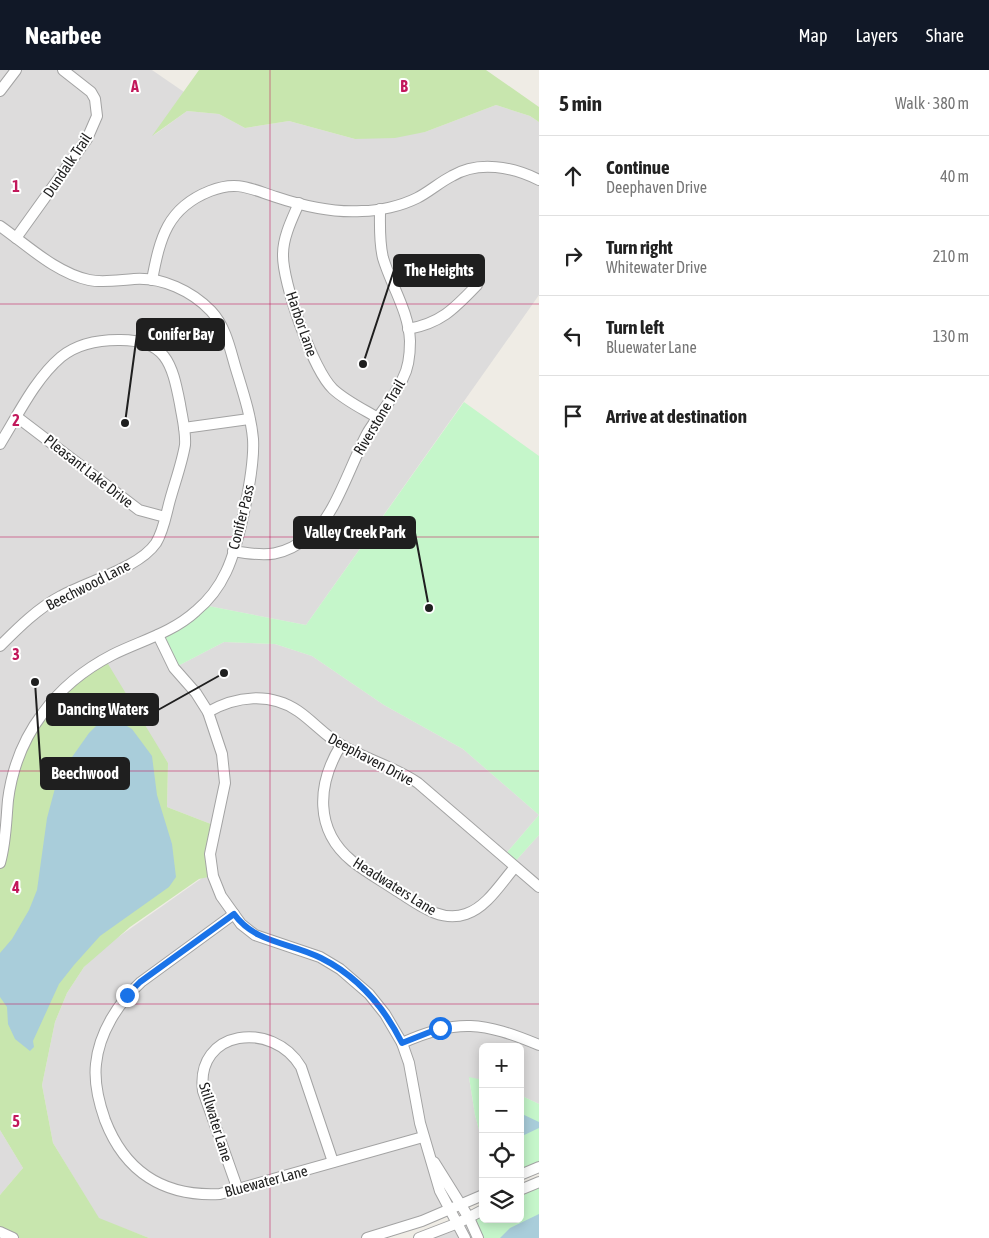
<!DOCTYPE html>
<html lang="en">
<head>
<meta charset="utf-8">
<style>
  :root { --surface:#fff; --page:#f6f6f6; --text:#222; --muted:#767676; --line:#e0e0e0; --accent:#111827 }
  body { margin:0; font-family:"Asap Condensed",sans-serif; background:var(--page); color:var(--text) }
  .controls { position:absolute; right:15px; bottom:15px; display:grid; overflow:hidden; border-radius:8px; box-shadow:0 2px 12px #0003 }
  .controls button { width:45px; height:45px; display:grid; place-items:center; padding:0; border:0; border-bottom:1px solid var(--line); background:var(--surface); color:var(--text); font:25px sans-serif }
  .stop { position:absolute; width:15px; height:15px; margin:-11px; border:4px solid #1a73e8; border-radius:50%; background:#fff }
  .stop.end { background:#1a73e8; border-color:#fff; box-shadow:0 1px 5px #0008 }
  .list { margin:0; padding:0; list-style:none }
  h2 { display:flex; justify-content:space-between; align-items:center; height:65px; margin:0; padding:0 20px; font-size:21px }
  h2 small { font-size:16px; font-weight:400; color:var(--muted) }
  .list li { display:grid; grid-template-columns:32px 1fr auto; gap:15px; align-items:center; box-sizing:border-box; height:80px; padding:0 20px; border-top:1px solid var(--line) }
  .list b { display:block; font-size:19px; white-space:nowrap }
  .list p { margin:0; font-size:16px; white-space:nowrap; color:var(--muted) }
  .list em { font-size:16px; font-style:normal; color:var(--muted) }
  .icon { flex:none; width:28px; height:28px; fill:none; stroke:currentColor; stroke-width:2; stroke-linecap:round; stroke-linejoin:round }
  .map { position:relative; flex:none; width:539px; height:1168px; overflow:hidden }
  header { display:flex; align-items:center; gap:30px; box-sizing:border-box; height:70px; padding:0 25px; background:var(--accent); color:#fff }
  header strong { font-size:24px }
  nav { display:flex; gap:28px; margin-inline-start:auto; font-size:18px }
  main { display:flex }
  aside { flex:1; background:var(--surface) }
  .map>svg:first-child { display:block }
  .residential { fill:#dddcdc }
  .grass { fill:#c8e6ae }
  .park { fill:#c5f6ca }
  .water { fill:#a9cdda }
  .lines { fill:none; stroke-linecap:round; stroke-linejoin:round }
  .minor-casing { stroke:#a3a3a3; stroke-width:12 }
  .minor { stroke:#fff; stroke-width:10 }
  .route { stroke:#1a73e8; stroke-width:6 }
  .grid { fill:none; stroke:#c2185b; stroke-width:1; stroke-opacity:0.55 }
  .labels { text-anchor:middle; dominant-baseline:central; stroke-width:4; stroke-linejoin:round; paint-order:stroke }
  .street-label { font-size:15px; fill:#1f1f1f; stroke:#fff }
  .grid-label { font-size:16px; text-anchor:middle; font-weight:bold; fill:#c2185b; stroke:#fff; stroke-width:4; stroke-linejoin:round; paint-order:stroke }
  .leader { fill:none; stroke:#1f1f1f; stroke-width:2 }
  .callout-dot { fill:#1f1f1f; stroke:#fff; stroke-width:2 }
  .callout { fill:#1f1f1f; stroke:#1f1f1f; stroke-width:2 }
  .callout-label { font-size:16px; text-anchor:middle; font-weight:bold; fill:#fff }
</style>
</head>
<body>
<header>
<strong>Nearbee</strong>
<nav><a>Map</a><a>Layers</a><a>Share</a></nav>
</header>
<main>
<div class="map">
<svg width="539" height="1168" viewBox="0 0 539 1168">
  <rect width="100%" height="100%" fill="#efece5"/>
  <g class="residential">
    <polygon points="0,0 152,0 184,22 154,65 187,41 219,44 245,58 289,51 355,69 425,62 496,35 530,46 539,52 539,225 306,555 203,535 174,598 224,572 275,574 312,586 384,635 463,679 539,745 503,787 512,795 539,765 539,1034 520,1025 520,977 483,977 483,1010 469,1008 475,1045 483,1075 483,1125 461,1135 433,1090 450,1140 367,1168 149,1168 99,1149 53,1073 42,1015 55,952 67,923 84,897 107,875 205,806 216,756 167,737 168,693 130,634 0,793"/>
    <polygon points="0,1060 23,1098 0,1125"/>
    <polygon points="469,1148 478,1168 419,1168"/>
  </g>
  <g class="grass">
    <polygon points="199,0 486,0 539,37 539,52 530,46 496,35 425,62 395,68 355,69 289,51 245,58 219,44 187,41 152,66"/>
    <polygon points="105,589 168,693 167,737 216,756 213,806 199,809 130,857 84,897 67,923 55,952 42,1015 53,1073 99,1148 149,1168 13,1168 0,1162 0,1125 23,1098 0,1060 0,793 11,712 42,643"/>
  </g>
  <g class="park">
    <polygon points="464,332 539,386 539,745 463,679 384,635 312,586 275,574 224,572 174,598 158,565 203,535 306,555"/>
    <polygon points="539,745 539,765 512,795 503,787"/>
    <polygon points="469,1007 483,1010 483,1075 475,1045"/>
    <polygon points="520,1025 539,1034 539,1097 520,1105"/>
    <polygon points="539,1112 539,1168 478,1168 469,1148 483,1140 483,1149 520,1149 520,1120"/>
  </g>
  <g class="water">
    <polygon points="106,650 117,650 132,659 152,686 157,725 172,774 176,807 169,817 100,866 74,895 59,914 33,971 34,977 30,981 15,969 8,954 7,937 0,927 0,883 12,869 29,840 37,820 47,748 58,707 89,663 99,653"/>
    <polygon points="520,1043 539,1052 539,1058 520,1067"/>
    <polygon points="539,1144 539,1168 500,1168 510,1158"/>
  </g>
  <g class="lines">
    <defs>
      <g id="minor">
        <polyline points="0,21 16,0"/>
        <path d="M299,133C292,149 283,167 283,184C282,212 313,300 333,319C346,331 363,339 378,348"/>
        <path d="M0,156C27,175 56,203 89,210C103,213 119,210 134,209C162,207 192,221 211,241C226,257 230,279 236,299C243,322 251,346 253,369C255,399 239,475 226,502C219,517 208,531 196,541C172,563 140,571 112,585C85,599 61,618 43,643C24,668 12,699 8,730C6,752 6,772 0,793"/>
        <polyline points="16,168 87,69 97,46 95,29 91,22 63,0"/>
        <path d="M152,210C160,168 167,138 210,121C237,110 251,119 276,127C303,136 333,143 362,141C379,141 401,136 417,128C429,122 440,112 452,106C479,90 513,97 539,110"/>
        <path d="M408,259C441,253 454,239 477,215"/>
        <polyline points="17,347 139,440 165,447"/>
        <polyline points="184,358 249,349"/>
        <path d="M0,374C18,345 35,309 61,287C77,274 98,270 118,270C166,269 172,293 180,334C182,347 186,361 185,375C182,393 175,412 170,430C166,444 164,460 156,473C139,498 88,511 61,526C38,538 18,558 0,576"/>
        <path d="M233,481C267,487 283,487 311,465C335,447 352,390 368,362C379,344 395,327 403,308C409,297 410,283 410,271C409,242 391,215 383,188C379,172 380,155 380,139"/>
        <polyline points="158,565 174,598 196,623 208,642 222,684 225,713 210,784 213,806 221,826 241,854 255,865 320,887 340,899 369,924 385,944 402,973 409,993 420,1053 440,1121 465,1168"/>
        <path d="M208,642C236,626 270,622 298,641C314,652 326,667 343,676C368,690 395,697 418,713L539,817"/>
        <path d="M341,675C317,714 314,760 352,791C366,802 382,811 397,821C418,834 440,853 466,844C487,837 501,813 515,797"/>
        <path d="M234,844L141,912C118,933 99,963 96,994C94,1012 99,1033 105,1050C125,1102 164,1127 220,1124L423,1067"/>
        <path d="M402,973C457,948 484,952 539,975"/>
        <polyline points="434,1092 469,1148 478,1168"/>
        <polyline points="520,1105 539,1097"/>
        <path d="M238,1120L203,1021C195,959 273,950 301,997L333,1092"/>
        <polyline points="520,1120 539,1112"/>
        <polyline points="0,1162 13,1168"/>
        <polyline points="367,1168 422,1151 483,1125"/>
        <polyline points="419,1168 458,1153 483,1140"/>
      </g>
    </defs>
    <use href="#minor" class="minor-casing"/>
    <use href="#minor" class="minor"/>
  </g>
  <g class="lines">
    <path class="route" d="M127,925L140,912L234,844C256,874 290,872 321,888C357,906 384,937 402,973L440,958"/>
  </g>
  <path class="grid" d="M270,0V1168M0,234H539M0,467H539M0,701H539M0,934H539"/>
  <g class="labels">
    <g class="street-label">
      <text transform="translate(67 95) rotate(-56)">Dundalk Trail</text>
      <text transform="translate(302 254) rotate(71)">Harbor Lane</text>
      <text transform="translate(379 347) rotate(-59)">Riverstone Trail</text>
      <text transform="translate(89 401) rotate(38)">Pleasant Lake Drive</text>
      <text transform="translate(241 447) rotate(-76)">Conifer Pass</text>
      <text transform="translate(88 515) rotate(-27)">Beechwood Lane</text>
      <text transform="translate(371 689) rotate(28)">Deephaven Drive</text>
      <text transform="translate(395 816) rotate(32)">Headwaters Lane</text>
      <text transform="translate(216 1052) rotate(73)">Stillwater Lane</text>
      <text transform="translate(266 1111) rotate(-15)">Bluewater Lane</text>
    </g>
  </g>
  <g class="grid-label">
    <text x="135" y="22">A</text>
    <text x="404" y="22">B</text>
    <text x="16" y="122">1</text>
    <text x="16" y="356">2</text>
    <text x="16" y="590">3</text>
    <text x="16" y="823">4</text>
    <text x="16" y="1057">5</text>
  </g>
  <path class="leader" d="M363 294L394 200M125 353L137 264M429 538L415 463M224 603L158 640M35 612L41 703"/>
  <g class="callout-dot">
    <circle cx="363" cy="294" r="5"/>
    <circle cx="125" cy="353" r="5"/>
    <circle cx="429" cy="538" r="5"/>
    <circle cx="224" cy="603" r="5"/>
    <circle cx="35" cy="612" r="5"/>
  </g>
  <g class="callout">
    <rect x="394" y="185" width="90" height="31" rx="5"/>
    <rect x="137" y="249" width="87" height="31" rx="5"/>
    <rect x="294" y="447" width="121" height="31" rx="5"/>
    <rect x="47" y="624" width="111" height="31" rx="5"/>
    <rect x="41" y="688" width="88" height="31" rx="5"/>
  </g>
  <g class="callout-label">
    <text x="439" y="206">The Heights</text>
    <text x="181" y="270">Conifer Bay</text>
    <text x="355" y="468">Valley Creek Park</text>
    <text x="103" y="645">Dancing Waters</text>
    <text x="85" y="709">Beechwood</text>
  </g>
</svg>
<div class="controls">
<button>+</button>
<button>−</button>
<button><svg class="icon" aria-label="locate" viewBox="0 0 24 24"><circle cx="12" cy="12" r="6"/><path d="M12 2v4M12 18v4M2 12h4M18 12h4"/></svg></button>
<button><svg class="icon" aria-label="layers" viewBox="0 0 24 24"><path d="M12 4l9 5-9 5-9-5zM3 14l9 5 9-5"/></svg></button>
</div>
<div class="stop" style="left:440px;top:958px"></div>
<div class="stop end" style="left:127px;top:925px"></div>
</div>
<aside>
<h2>5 min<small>Walk · 380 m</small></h2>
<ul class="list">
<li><svg class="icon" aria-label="ahead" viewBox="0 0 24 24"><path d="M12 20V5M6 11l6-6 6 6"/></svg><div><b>Continue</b><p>Deephaven Drive</p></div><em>40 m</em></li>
<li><svg class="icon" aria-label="right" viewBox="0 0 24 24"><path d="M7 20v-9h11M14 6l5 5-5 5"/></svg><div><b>Turn right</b><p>Whitewater Drive</p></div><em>210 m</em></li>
<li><svg class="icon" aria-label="left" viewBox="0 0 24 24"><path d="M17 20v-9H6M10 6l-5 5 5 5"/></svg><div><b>Turn left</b><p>Bluewater Lane</p></div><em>130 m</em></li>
<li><svg class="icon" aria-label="arrive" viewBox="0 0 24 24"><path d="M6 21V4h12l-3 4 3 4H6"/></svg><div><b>Arrive at destination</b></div></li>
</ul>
</aside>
</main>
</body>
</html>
